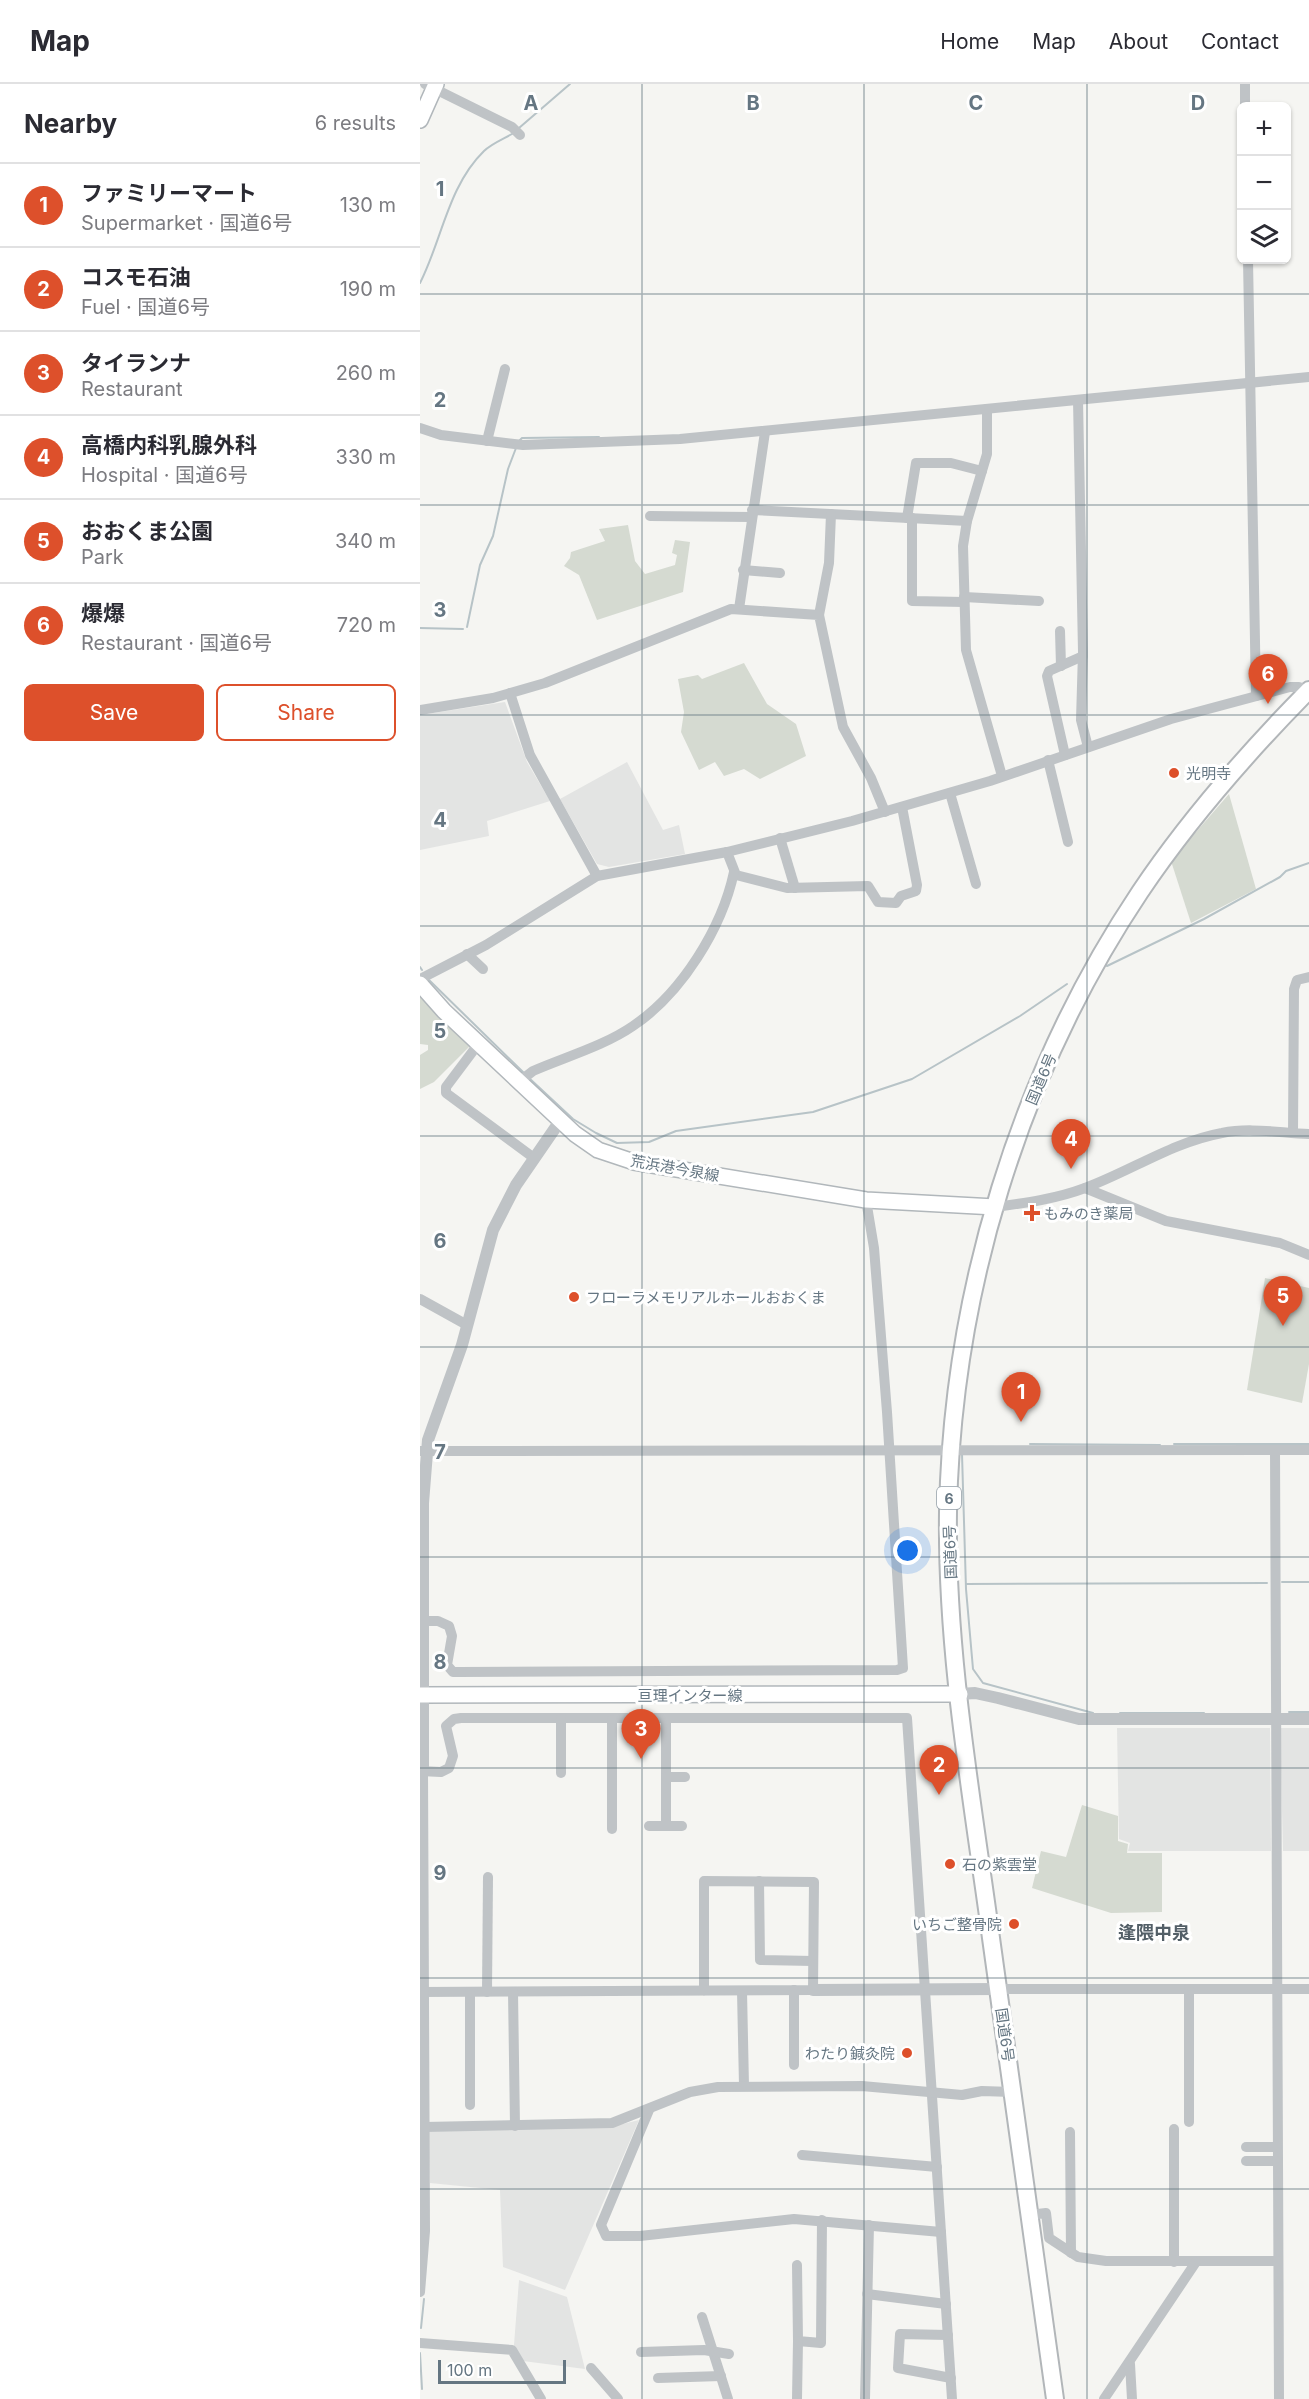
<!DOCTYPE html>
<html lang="en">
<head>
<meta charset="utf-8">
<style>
  :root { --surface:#fff; --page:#f2f2f3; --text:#2b2b33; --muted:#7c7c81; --line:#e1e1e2; --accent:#dd502b }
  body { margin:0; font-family:Inter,"Noto Sans JP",sans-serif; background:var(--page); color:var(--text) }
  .controls { position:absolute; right:18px; top:18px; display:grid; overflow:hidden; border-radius:9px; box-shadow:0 2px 4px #0004 }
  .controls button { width:54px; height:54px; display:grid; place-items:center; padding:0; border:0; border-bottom:2px solid var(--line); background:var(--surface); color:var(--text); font:30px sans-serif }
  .scale { position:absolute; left:18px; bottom:15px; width:128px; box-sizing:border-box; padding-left:6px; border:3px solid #657682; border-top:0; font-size:16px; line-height:21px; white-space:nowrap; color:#657682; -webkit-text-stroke:4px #fff; paint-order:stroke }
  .you { position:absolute; left:488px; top:1467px; width:21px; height:21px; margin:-15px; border:4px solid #fff; border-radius:50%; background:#1a73e8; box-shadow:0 0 0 9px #1a73e833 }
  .badge { display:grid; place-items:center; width:39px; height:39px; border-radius:50%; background:var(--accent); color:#fff; font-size:20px; font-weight:700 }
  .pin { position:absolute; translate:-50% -50px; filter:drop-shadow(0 2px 3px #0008) }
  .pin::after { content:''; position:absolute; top:32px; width:21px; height:18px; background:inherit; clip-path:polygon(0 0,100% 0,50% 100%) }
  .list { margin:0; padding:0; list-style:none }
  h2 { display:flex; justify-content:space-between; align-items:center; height:78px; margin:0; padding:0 24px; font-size:26px }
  h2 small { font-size:20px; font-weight:400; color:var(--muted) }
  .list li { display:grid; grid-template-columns:39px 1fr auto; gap:18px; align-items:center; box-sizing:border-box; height:84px; padding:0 24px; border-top:2px solid var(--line) }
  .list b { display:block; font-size:22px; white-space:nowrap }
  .list p { margin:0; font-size:20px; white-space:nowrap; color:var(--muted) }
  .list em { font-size:20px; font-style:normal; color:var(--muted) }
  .actions { display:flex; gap:12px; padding:18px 24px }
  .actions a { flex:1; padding:14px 0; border:2px solid var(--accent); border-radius:9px; text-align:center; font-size:21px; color:var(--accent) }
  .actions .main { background:var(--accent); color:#fff }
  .icon { flex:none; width:33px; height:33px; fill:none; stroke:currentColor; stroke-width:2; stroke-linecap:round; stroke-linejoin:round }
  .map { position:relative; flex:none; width:889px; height:2315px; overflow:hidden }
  header { display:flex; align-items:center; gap:36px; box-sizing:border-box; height:84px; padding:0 30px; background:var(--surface); border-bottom:2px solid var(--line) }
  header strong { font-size:28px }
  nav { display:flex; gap:33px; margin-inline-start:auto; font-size:21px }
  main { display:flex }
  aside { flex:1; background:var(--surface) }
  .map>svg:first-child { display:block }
  .built { fill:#e3e4e3 }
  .green { fill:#d5dad1 }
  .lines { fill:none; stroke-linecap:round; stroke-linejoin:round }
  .stream { stroke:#b7c3c7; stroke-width:2 }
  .secondary-casing { stroke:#b1b7bb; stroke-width:18 }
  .trunk-casing { stroke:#b2b6b9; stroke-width:20 }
  .minor { stroke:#bfc3c6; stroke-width:10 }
  .tertiary { stroke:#bfc3c6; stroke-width:12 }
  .secondary { stroke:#fff; stroke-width:15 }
  .trunk { stroke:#fff; stroke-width:16 }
  .grid { fill:none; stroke:#657682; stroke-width:1.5; stroke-opacity:0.55 }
  .poi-dot { fill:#dd502b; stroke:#fff; stroke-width:2 }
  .labels { text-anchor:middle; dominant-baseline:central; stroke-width:6; stroke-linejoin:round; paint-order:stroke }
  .shield { fill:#fff; stroke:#939fa8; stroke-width:1.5 }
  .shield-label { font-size:14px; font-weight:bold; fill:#657682 }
  .poi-label { font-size:15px; fill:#657682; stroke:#fff; text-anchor:start }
  .street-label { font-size:15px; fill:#657682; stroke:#fff }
  .quarter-label { font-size:18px; font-weight:bold; fill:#535f67; stroke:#fff }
  .grid-label { font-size:20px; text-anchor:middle; font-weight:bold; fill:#657682; stroke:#fff; stroke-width:6; stroke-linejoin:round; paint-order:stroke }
</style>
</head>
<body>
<header>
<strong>Map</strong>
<nav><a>Home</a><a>Map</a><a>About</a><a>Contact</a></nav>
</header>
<main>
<aside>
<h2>Nearby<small>6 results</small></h2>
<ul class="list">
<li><span class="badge">1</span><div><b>ファミリーマート</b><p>Supermarket · 国道6号</p></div><em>130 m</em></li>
<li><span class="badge">2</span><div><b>コスモ石油</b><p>Fuel · 国道6号</p></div><em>190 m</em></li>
<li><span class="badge">3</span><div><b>タイランナ</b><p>Restaurant</p></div><em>260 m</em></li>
<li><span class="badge">4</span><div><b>高橋内科乳腺外科</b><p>Hospital · 国道6号</p></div><em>330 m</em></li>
<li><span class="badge">5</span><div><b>おおくま公園</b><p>Park</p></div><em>340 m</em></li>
<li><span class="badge">6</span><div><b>爆爆</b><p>Restaurant · 国道6号</p></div><em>720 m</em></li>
</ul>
<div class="actions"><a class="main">Save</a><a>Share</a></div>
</aside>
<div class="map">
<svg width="889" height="2315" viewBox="0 0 889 2315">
  <rect width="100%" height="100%" fill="#f5f5f2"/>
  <g class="built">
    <polygon points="85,618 107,678 130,717 67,737 69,752 0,766 0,631"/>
    <polygon points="207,678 243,746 259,741 265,770 189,783 177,780 140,715"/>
    <polygon points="697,1644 850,1644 851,1767 708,1767 710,1759 699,1755"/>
    <polygon points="860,1644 889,1644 889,1767 863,1767"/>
    <polygon points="219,2036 145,2206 83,2183 80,2106 10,2099 8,2047 191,2043"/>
    <polygon points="99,2196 147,2213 165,2285 103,2277 94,2261"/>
  </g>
  <g class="green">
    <polygon points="208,441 215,477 225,490 255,481 257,471 252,469 255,456 270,458 263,508 177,536 159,491 144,482 150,474 151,468 185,457 179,445"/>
    <polygon points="324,579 347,620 376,640 386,672 340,695 324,685 304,692 295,678 279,686 261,648 264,628 258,595 278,591 282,595"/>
    <polygon points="809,710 836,805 771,839 751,777"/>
    <polygon points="0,912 51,961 14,998 0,1005 0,971 8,966 8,961 0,960"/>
    <polygon points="845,1194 889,1204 889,1280 882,1319 827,1306"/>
    <polygon points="662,1721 698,1732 698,1757 708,1760 707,1769 742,1769 742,1828 691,1829 612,1804 621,1767 646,1773"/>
  </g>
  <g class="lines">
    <g class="stream">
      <polyline points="99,44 150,0"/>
      <path d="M0,199C22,156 28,102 64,67C71,60 83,55 92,50"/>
      <polyline points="99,357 102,354 179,353"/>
      <polyline points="47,543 60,481 73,452 88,385 96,364"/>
      <polyline points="0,544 43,545"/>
      <polyline points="687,882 784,835 860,793 866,787 889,779"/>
      <polyline points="0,883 2,886"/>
      <polyline points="9,896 104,989"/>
      <polyline points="109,994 153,1035 176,1049 197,1059 229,1058 256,1047 393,1028 492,995 600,932 647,900"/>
      <polyline points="610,1360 740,1361"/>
      <polyline points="754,1360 889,1360"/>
      <polyline points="542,1370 546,1505 553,1585 563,1599 673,1629"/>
      <polyline points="862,1498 889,1498"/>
      <polyline points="546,1500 847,1499"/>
      <polyline points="869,1628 889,1628"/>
      <polyline points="700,1629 784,1629"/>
      <polyline points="1,2244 4,2215"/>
      <polyline points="0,2269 2,2305"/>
    </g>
    <defs>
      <g id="secondary">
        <polyline points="0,36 16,0"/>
        <polyline points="0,900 24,927 155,1050 178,1066 214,1078 446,1116 575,1123"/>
        <polyline points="0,1611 540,1610"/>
      </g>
      <path id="trunk" d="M635,2315C613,2161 593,2008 571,1854C552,1713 526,1570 528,1428C532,1211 599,989 720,808C769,735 827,669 889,606"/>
    </defs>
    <use href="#secondary" class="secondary-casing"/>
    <use href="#trunk" class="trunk-casing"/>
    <g class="minor">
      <polyline points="5,0 92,43 100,51"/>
      <polyline points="825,0 825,22"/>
      <polyline points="828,176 836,612"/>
      <polyline points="658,316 663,568 661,636 668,663"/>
      <polyline points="567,325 567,370 547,437 543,462 546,566 582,692"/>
      <polyline points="0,344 21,351 103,361 260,355 889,293"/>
      <polyline points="67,357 85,285"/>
      <polyline points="332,426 547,437"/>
      <polyline points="230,432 331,433"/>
      <polyline points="487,434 496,379 531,379 562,387"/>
      <polyline points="492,434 492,517 544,518"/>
      <polyline points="323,486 360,489"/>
      <polyline points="544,513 619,517"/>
      <polyline points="319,525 345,348"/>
      <polyline points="399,531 409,479 411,430"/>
      <polyline points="640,547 641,582"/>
      <polyline points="90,609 110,671 177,792"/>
      <polyline points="0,626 73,614 125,599 311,525 399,531 423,643 451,694 465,728"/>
      <polyline points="645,671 627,592 629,587 663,572"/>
      <polyline points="628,676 648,758"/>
      <polyline points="530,709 556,800"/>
      <polyline points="360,754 375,804"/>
      <polyline points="307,768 316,791 367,804 448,802 458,818 476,819 481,812 496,807 497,801 482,723"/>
      <polyline points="47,870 63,885"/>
      <polyline points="0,895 66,861 177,792 307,768 432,737 570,697 751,635 870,603 879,603 887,607"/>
      <polyline points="59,959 26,1003 26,1009 114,1074"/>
      <path d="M100,997L113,987C145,973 184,962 213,942C262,909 302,844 314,788"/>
      <polyline points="873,1049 874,905 877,896 889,893"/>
      <polyline points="665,1104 746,1137 860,1159 889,1171"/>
      <path d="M575,1123C605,1119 636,1115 665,1104C711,1087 753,1058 802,1049C830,1043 860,1049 889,1050"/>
      <polyline points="0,1215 47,1241"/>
      <polyline points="855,1366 859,2315"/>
      <polyline points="0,1367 889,1366"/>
      <polyline points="0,1537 18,1537 29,1542 32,1552 27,1581 33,1588 39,1588 477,1586 483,1584 467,1328 454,1164 446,1116"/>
      <polyline points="246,1635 246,1742"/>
      <polyline points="0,1687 21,1688 29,1684 33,1672 26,1642 34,1635 41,1634 487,1634 532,2315"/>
      <polyline points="141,1689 141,1635"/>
      <polyline points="246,1693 265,1693"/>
      <polyline points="229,1742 262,1742"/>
      <polyline points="192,1745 192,1636"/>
      <polyline points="339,1797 340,1876 393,1877"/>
      <polyline points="578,1905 889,1905"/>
      <polyline points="769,1905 769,2038"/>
      <polyline points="322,1907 324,2002"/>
      <polyline points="0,1908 393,1906 394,1798 284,1797 284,1907"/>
      <polyline points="50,1908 50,2021"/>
      <polyline points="67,1908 68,1793"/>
      <polyline points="93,1908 95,2042"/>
      <polyline points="374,1981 374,1906"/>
      <polyline points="229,2026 181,2141 186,2152 220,2152 374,2135 521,2148"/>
      <polyline points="4,2043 192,2039 270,2008 298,2003 442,2002 542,2011 562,2007 592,2008"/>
      <polyline points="754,2045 754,2178"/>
      <polyline points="650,2048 651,2169"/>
      <polyline points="826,2063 857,2063"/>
      <polyline points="382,2071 517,2083"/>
      <polyline points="826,2077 857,2077"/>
      <polyline points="609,2131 626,2129 629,2154 658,2173 686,2177 858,2177"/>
      <polyline points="377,2181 378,2257 401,2259 402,2136"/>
      <polyline points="0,2208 5,2147 3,1687"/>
      <polyline points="447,2210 526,2220"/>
      <polyline points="282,2233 308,2315"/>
      <polyline points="528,2251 480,2250 478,2284 531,2294"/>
      <polyline points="0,2259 92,2266 121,2315"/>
      <polyline points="221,2268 284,2266 309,2270"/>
      <polyline points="710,2280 712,2315"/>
      <polyline points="171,2284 198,2315"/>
      <polyline points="238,2294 301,2292"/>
      <polyline points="377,2315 378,2257"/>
      <polyline points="445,2315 449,2141"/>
      <polyline points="684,2315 776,2178"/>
    </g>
    <g class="tertiary">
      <polyline points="540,1610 555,1609 578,1614 659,1635 889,1635"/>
      <polyline points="3,1687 3,1419 8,1356 42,1261 73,1146 96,1101 140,1037"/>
      <polyline points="393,1906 578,1905"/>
    </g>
    <use href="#secondary" class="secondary"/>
    <use href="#trunk" class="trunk"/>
  </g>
  <path class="grid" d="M222,0V2315M444,0V2315M667,0V2315M0,210H889M0,421H889M0,631H889M0,842H889M0,1052H889M0,1263H889M0,1473H889M0,1684H889M0,1894H889M0,2105H889"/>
  <g class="poi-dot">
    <circle cx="754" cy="689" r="6"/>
    <path d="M609 1120h6v6h6v6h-6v6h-6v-6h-6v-6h6z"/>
    <circle cx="154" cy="1213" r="6"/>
    <circle cx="530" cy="1780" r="6"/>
    <circle cx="594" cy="1840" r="6"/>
    <circle cx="487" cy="1969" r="6"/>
  </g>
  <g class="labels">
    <rect class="shield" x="517" y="1403" width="24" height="22" rx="4.5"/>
    <g class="shield-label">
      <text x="529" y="1414">6</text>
    </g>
    <g class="poi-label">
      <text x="766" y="689">光明寺</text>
      <text x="624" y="1129">もみのき薬局</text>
      <text x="166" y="1213">フローラメモリアルホールおおくま</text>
      <text x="542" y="1780">石の紫雲堂</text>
      <text x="582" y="1840" text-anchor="end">いちご整骨院</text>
      <text x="475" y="1969" text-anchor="end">わたり鍼灸院</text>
    </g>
    <g class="street-label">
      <text transform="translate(621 995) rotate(-67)">国道6号</text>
      <text transform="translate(255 1084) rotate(10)">荒浜港今泉線</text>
      <text transform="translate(530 1468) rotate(-92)">国道6号</text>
      <text x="270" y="1611">亘理インター線</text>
      <text transform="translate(585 1951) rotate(82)">国道6号</text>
    </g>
    <g class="quarter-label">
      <text x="734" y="1848">逢隈中泉</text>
    </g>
  </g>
  <g class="grid-label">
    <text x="111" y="26">A</text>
    <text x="333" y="26">B</text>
    <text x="556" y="26">C</text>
    <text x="778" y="26">D</text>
    <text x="20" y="112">1</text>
    <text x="20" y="323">2</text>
    <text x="20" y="533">3</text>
    <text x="20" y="743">4</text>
    <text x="20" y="954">5</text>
    <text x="20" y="1164">6</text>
    <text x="20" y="1375">7</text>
    <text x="20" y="1585">8</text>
    <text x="20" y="1796">9</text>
  </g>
</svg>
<div class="controls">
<button>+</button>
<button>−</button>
<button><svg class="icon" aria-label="layers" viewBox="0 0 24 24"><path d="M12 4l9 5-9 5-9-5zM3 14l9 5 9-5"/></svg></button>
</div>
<div class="scale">100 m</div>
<div class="you"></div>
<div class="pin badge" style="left:601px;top:1338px">1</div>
<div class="pin badge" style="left:519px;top:1711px">2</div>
<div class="pin badge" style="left:221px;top:1675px">3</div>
<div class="pin badge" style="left:651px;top:1085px">4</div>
<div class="pin badge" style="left:863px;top:1242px">5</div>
<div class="pin badge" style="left:848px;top:620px">6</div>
</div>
</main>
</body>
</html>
